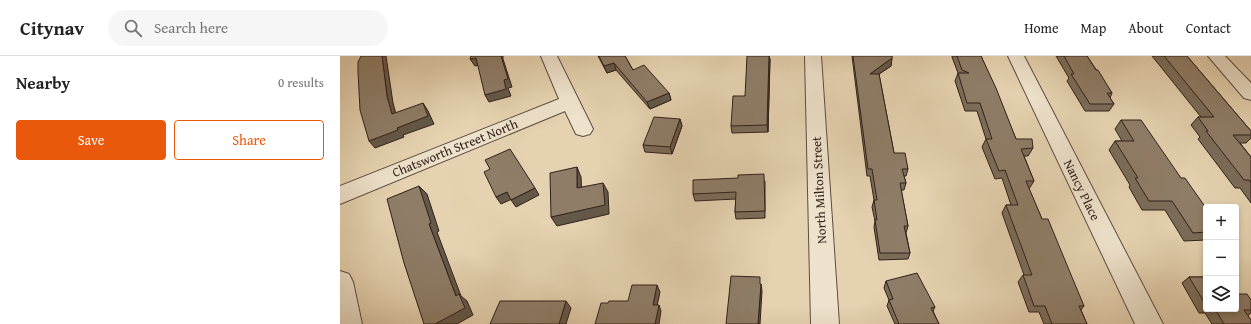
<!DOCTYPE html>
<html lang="en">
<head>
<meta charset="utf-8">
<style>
  :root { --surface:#fff; --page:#f6f6f6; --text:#222; --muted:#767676; --line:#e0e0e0; --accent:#ea580c }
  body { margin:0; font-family:"Gentium Book Plus",serif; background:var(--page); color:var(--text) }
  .controls { position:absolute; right:12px; bottom:12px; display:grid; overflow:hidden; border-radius:4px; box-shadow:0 2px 6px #0003 }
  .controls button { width:36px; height:36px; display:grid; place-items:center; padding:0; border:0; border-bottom:1px solid var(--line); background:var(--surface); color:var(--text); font:20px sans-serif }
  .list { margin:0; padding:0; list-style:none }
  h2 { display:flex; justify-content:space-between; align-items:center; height:52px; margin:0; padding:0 16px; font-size:17px }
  h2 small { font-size:13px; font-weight:400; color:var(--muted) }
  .actions { display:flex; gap:8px; padding:12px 16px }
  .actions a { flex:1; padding:9px 0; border:1px solid var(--accent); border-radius:4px; text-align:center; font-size:14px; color:var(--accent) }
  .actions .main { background:var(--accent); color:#fff }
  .icon { flex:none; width:22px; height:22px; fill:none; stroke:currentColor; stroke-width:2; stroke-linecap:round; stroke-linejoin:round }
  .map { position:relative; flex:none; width:911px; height:268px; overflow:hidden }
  header { display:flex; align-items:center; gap:24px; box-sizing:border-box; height:56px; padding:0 20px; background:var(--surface); border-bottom:1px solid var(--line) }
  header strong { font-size:19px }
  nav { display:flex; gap:22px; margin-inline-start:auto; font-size:14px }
  .search { width:280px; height:36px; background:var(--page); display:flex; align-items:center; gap:10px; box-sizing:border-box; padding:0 14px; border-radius:22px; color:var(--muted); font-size:15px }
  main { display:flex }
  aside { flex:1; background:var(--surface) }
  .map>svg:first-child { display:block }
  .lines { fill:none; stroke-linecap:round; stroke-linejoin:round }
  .minor-casing { stroke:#5e4c40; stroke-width:2 }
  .minor { fill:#eee2cc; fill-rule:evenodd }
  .wall { fill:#7b6c59; stroke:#31201a }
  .shaded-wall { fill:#645849; stroke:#31201a }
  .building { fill:#8f7d68; stroke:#31201a }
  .labels { text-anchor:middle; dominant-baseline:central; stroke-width:3; stroke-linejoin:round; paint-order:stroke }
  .street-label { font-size:13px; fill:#31201a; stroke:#eee2cc }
</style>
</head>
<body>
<header>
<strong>Citynav</strong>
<div class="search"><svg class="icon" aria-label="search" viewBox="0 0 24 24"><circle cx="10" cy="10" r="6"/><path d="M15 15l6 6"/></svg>Search here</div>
<nav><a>Home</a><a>Map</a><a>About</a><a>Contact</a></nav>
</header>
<main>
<aside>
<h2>Nearby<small>0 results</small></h2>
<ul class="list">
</ul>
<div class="actions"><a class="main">Save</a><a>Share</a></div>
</aside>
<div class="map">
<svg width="911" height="268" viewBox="0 0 911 268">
  <rect width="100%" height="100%" fill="#e5d2b0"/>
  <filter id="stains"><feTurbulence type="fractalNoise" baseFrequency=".005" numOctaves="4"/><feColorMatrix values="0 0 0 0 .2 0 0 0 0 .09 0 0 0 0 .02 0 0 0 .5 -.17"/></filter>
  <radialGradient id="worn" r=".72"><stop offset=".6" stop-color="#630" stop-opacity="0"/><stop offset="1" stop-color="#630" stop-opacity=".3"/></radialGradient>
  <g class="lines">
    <defs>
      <g id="minor">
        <polygon points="201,0 217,0 253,73 250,78 243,80 236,78 225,55 0,148 0,130 219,43"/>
        <polygon points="465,0 481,0 499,268 471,268"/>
        <polygon points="668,0 684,0 823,268 795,268"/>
        <polygon points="868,0 885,0 911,27 911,44 904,42"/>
        <polygon points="0,215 9,218 13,226 22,268 0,268"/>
      </g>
    </defs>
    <use href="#minor" class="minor-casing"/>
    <use href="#minor" class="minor"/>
  </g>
  <g class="wall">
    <polygon points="258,0 285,0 293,14 329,37 331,44 310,53 276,14 267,17"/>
    <polygon points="512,0 552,0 551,10 539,18 554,97 568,113 566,120 564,120 566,127 564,134 561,134 568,170 566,177 570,197 568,203 539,204 534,171 535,165 532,151 534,144 530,120 527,120"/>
    <polygon points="612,0 641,0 676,83 693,92 688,100 684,100 694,125 689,133 702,163 744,250 741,254 747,268 704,268 699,256 689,256 678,226 683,219 684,219 662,157 666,149 671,149 662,122 655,123 642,91 646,83 637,55 625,55 615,25 618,17 612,1"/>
    <polygon points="716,0 747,0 772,37 770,42 774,48 769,55 745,55 727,25 729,22"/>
    <polygon points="812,0 847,0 911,75 911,82 906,87 900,87 911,101 911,147 900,132 895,132 858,83 860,81 851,69 858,61 861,61"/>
    <polygon points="430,3 428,76 392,77 391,70 405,40"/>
    <polygon points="340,63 342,70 332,98 305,96 303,89"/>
    <polygon points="781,64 841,122 866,152 866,184 844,185 825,154 802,154 789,131 790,129 769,94 775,85 782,85 775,73"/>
    <polygon points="425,125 425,162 396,163 395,156 396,143 355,145 353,138"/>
    <polygon points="849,221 866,221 866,253 896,253 911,244 911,257 908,259 911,268 872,268 865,257 859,257 842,227"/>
    <polygon points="546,225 595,251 593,255 599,268 555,268 547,250 549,244 544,232"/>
  </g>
  <g class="shaded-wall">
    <polygon points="42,0 46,0 53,47 58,65 52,58 47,40"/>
    <polygon points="161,0 163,0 163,3 172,31 168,32 171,40 149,46 145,39 164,24"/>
    <polygon points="429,0 430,3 428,76 427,69"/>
    <polygon points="136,2 141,9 135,10 130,3"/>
    <polygon points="552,2 551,10 529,25 530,18"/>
    <polygon points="274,7 276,14 267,17 264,10"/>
    <polygon points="329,37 331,44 310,53 307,46"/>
    <polygon points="83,47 88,55 94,68 63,79 64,81 35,92 29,85 57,72"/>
    <polygon points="340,63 342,70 332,98 330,91"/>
    <polygon points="237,111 241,121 242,142 237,132"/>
    <polygon points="263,127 268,136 269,158 217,170 211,161"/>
    <polygon points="79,130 87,138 99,175 97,176 121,240 127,245 133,259 117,268 95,268 116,240 89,168"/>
    <polygon points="195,132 199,139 176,151 171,144"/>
    <polygon points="167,136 172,143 161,148 156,141"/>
    <polygon points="421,228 422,235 420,268 418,268"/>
    <polygon points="317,229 320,236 316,255 313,249"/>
    <polygon points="226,245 231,252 226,268 219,268"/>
    <polygon points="319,249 321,255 319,268 315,268"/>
  </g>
  <g class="building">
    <polygon points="21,0 42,0 47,40 52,58 83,47 88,60 57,72 58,74 29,85 20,54 18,16 18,6"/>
    <polygon points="131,0 161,0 168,23 164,24 166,33 145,39 136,2 130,3"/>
    <polygon points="259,0 285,0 293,14 304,9 329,37 307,46 274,7 264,10"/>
    <polygon points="407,0 429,0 427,69 391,70 393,40 405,40"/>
    <polygon points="513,0 552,0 552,2 530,18 539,18 554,97 565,97 568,113 562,113 566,127 560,127 568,170 564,170 570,197 540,197 535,164 537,164 534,144 537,144 532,113 528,113"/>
    <polygon points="617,0 641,0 656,32 676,83 692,83 693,92 681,93 694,125 686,125 702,163 708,163 722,197 744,250 739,250 747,268 712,268 705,250 694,250 683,219 692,219 666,149 678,149 665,114 659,115 646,83 652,83 640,47 627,47 618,17 629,17 622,14"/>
    <polygon points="724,0 747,0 756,14 758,14 772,37 767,37 774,48 750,48 731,18 734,18"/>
    <polygon points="824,0 847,0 911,75 911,79 893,79 911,101 911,127 909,124 904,124 866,75 868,75 858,61 874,61"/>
    <polygon points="314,61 340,63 330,91 303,89"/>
    <polygon points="781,64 801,64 841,122 845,122 866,152 866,176 853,177 832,145 809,145 795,122 798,122 775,85 794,85"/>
    <polygon points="170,93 195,132 171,144 167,136 156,141 144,116 150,113 145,104"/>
    <polygon points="237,111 237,132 263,127 265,149 211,161 210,117"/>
    <polygon points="424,118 425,155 395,156 396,136 353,138 353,124 398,122 398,119"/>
    <polygon points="79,130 91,167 89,168 116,240 119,238 125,252 95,268 84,268 64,207 47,143"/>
    <polygon points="577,217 595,251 591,252 599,268 559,268 549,244 553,243 546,225"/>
    <polygon points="391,220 420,221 420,228 421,228 418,268 386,268"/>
    <polygon points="849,221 866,221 866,249"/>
    <polygon points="292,229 317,229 313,249 319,249 315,268 255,268 261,247 268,247 269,245 288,245"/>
    <polygon points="896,238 907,238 911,244 911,254 904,254 911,264 911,268 884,268 875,253 896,253"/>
    <polygon points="160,245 226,245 219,268 150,268"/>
  </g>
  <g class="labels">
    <g class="street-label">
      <text transform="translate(115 92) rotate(-22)">Chatsworth Street North</text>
      <text transform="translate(479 134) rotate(-93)">North Milton Street</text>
      <text transform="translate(742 134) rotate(64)">Nancy Place</text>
    </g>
  </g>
  <rect width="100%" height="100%" filter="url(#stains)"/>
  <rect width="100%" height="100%" fill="url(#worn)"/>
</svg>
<div class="controls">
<button>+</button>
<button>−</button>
<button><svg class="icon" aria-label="layers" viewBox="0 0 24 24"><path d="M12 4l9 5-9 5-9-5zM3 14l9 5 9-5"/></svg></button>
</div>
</div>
</main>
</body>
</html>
